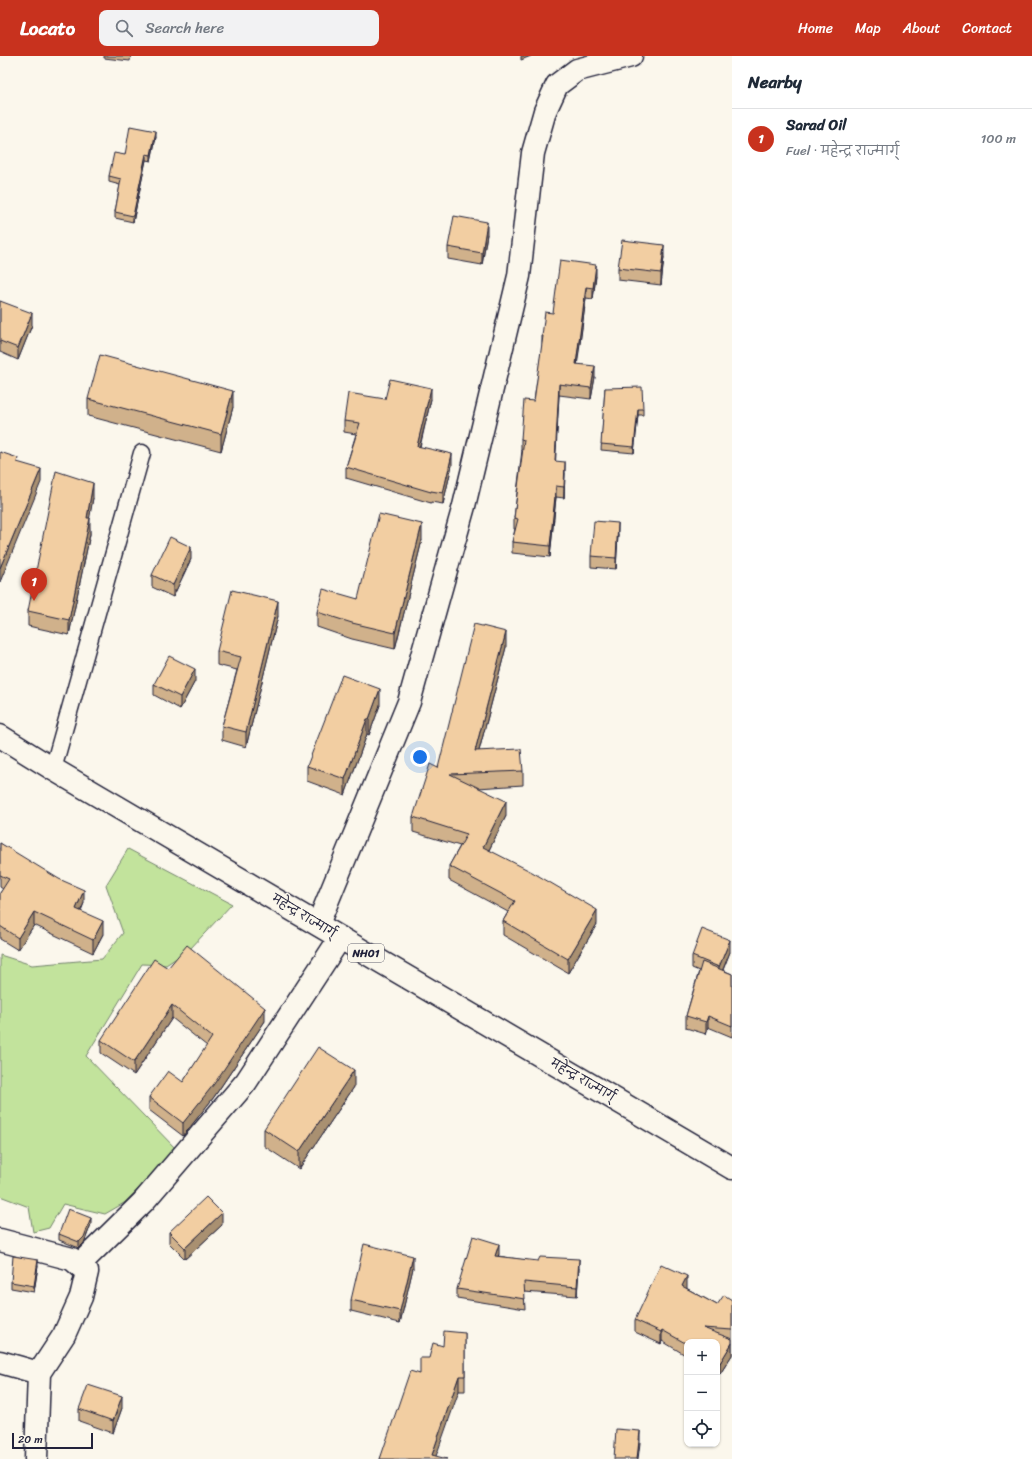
<!DOCTYPE html>
<html lang="en">
<head>
<meta charset="utf-8">
<style>
  :root { --surface:#fff; --page:#f2f2f3; --text:#1f2937; --muted:#747a83; --line:#e0e1e3; --accent:#c8321e }
  body { margin:0; font-family:Sriracha,"Playpen Sans Deva",sans-serif; background:var(--page); color:var(--text) }
  .controls { position:absolute; right:12px; bottom:12px; display:grid; overflow:hidden; border-radius:8px; box-shadow:0 1px 3px #0004 }
  .controls button { width:36px; height:36px; display:grid; place-items:center; padding:0; border:0; border-bottom:1px solid var(--line); background:var(--surface); color:var(--text); font:20px sans-serif }
  .scale { position:absolute; left:12px; bottom:10px; width:81px; box-sizing:border-box; padding-left:4px; border:2px solid #22223b; border-top:0; font-size:11px; line-height:14px; white-space:nowrap; color:#22223b; -webkit-text-stroke:3px #fbf7ec; paint-order:stroke }
  .you { position:absolute; left:420px; top:701px; width:14px; height:14px; margin:-10px; border:3px solid #fff; border-radius:50%; background:#1a73e8; box-shadow:0 0 0 6px #1a73e833 }
  .badge { display:grid; place-items:center; width:26px; height:26px; border-radius:50%; background:var(--accent); color:#fff; font-size:13px; font-weight:700 }
  .pin { position:absolute; translate:-50% -33px; filter:drop-shadow(0 1px 2px #0008) }
  .pin::after { content:''; position:absolute; top:21px; width:14px; height:12px; background:inherit; clip-path:polygon(0 0,100% 0,50% 100%) }
  .list { margin:0; padding:0; list-style:none }
  h2 { display:flex; justify-content:space-between; align-items:center; height:52px; margin:0; padding:0 16px; font-size:17px }
  h2 small { font-size:13px; font-weight:400; color:var(--muted) }
  .list li { display:grid; grid-template-columns:26px 1fr auto; gap:12px; align-items:center; box-sizing:border-box; height:60px; padding:0 16px; border-top:1px solid var(--line) }
  .list b { display:block; font-size:15px; white-space:nowrap }
  .list p { margin:0; font-size:13px; white-space:nowrap; color:var(--muted) }
  .list em { font-size:13px; font-style:normal; color:var(--muted) }
  .icon { flex:none; width:22px; height:22px; fill:none; stroke:currentColor; stroke-width:2; stroke-linecap:round; stroke-linejoin:round }
  .map { position:relative; flex:none; width:732px; height:1403px; overflow:hidden }
  header { display:flex; align-items:center; gap:24px; box-sizing:border-box; height:56px; padding:0 20px; background:var(--accent); color:#fff }
  header strong { font-size:19px }
  nav { display:flex; gap:22px; margin-inline-start:auto; font-size:14px }
  .search { width:280px; height:36px; background:var(--page); display:flex; align-items:center; gap:10px; box-sizing:border-box; padding:0 14px; border-radius:8px; color:var(--muted); font-size:15px }
  main { display:flex }
  aside { flex:1; background:var(--surface) }
  .map>svg:first-child { display:block }
  .grass { fill:#c2e39c; stroke:#72826c }
  .lines { fill:none; stroke-linecap:round; stroke-linejoin:round }
  .service-casing { stroke:#22223b; stroke-width:19 }
  .minor-casing { stroke:#22223b; stroke-width:25 }
  .trunk-casing { stroke:#22223b; stroke-width:25 }
  .service { stroke:#fbf7ec; stroke-width:16 }
  .minor { stroke:#fbf7ec; stroke-width:22 }
  .trunk { stroke:#fbf7ec; stroke-width:22 }
  .wall { fill:#d0b18b; stroke:#22223b }
  .shaded-wall { fill:#a99071; stroke:#22223b }
  .building { fill:#f2cea2; stroke:#22223b }
  .labels { text-anchor:middle; dominant-baseline:central; stroke-width:3; stroke-linejoin:round; paint-order:stroke }
  .shield { fill:#fbf7ec; stroke:#636270; stroke-width:1 }
  .shield-label { font-size:11px; font-weight:bold; fill:#22223b }
  .street-label { font-size:12px; fill:#22223b; stroke:#fbf7ec }
</style>
</head>
<body>
<header>
<strong>Locato</strong>
<div class="search"><svg class="icon" aria-label="search" viewBox="0 0 24 24"><circle cx="10" cy="10" r="6"/><path d="M15 15l6 6"/></svg>Search here</div>
<nav><a>Home</a><a>Map</a><a>About</a><a>Contact</a></nav>
</header>
<main>
<div class="map">
<svg width="732" height="1403" viewBox="0 0 732 1403">
  <rect width="100%" height="100%" fill="#fbf7ec"/>
  <filter id="ink" filterUnits="userSpaceOnUse"><feTurbulence type="fractalNoise" baseFrequency=".025" numOctaves="2"/><feDisplacementMap in="SourceGraphic" scale="8" xChannelSelector="R" yChannelSelector="G"/><feConvolveMatrix kernelMatrix="1 2 1 2 8 2 1 2 1" color-interpolation-filters="sRGB"/></filter>
  <g filter="url(#ink)">
    <polygon class="grass" points="128,793 232,848 190,893 166,909 142,908 86,1000 177,1094 124,1147 105,1158 63,1148 49,1172 33,1176 29,1151 0,1140 0,899 32,909 102,903 123,877 106,829"/>
    <g class="lines">
      <defs>
        <polyline id="service" points="53,713 142,397"/>
        <g id="minor">
          <polyline points="318,868 409,646 464,450 519,220 533,97 545,55 557,29 577,14 631,0"/>
          <polyline points="0,1184 72,1203 87,1216 81,1241 64,1279 39,1317 36,1403"/>
          <polyline points="79,1209 143,1146 246,1026 340,882"/>
          <polyline points="0,1306 39,1317"/>
        </g>
        <polyline id="trunk" points="0,680 53,713 732,1112"/>
      </defs>
      <use href="#service" class="service-casing"/>
      <use href="#minor" class="minor-casing"/>
      <use href="#trunk" class="trunk-casing"/>
      <use href="#service" class="service"/>
      <use href="#minor" class="minor"/>
      <use href="#trunk" class="trunk"/>
    </g>
    <g class="wall">
      <polygon points="104,0 131,0 130,5 104,2"/>
      <polygon points="156,81 151,105 146,104 133,166 115,162 115,156 120,129 109,126 109,120 125,99"/>
      <polygon points="487,178 482,209 448,203 448,191"/>
      <polygon points="664,201 661,229 618,224 618,212"/>
      <polygon points="596,220 593,243 586,242 577,308 595,321 591,343 559,339 555,405 565,417 564,442 556,441 550,501 512,497 512,486 515,473 514,473 514,462 522,394 521,394 521,383 534,345 542,291 542,280 553,257"/>
      <polygon points="0,245 32,269 18,304 0,296"/>
      <polygon points="605,332 643,353 643,359 638,359 634,397 601,394"/>
      <polygon points="88,343 233,351 221,395 88,360"/>
      <polygon points="385,343 431,343 420,391 452,409 443,448 431,446 431,447 346,422 346,411 356,378 344,376 344,365"/>
      <polygon points="93,442 89,462 90,478 69,579 28,570 28,555"/>
      <polygon points="618,478 616,513 591,511 591,500"/>
      <polygon points="422,484 395,593 352,583 317,571 317,556 358,543"/>
      <polygon points="191,503 173,541 152,531 152,519"/>
      <polygon points="278,560 246,691 222,684 222,670 237,614 217,609 217,595"/>
      <polygon points="506,591 479,695 523,715 523,729 478,732 506,760 489,794 597,868 568,917 503,879 503,865 508,856 449,824 449,810 460,790 413,776 413,761 438,712"/>
      <polygon points="195,625 180,653 154,639 154,628"/>
      <polygon points="380,649 369,679 367,678 345,739 307,725 307,710"/>
      <polygon points="0,787 84,847 81,855 103,878 93,897 34,869 18,894 0,883 0,837 3,833 0,831"/>
      <polygon points="730,896 723,914 732,918 732,981 708,971 706,978 686,972 686,960 699,915 692,912 692,900"/>
      <polygon points="168,912 265,965 214,1041 183,1080 149,1054 149,1041 183,1026 207,990 172,962 134,1019 101,997 101,984"/>
      <polygon points="354,1031 299,1113 264,1090 264,1073"/>
      <polygon points="91,1168 84,1187 79,1192 59,1184 59,1178"/>
      <polygon points="222,1169 185,1203 169,1187 169,1176"/>
      <polygon points="499,1198 498,1200 579,1212 577,1240 524,1236 525,1253 457,1242 457,1233"/>
      <polygon points="38,1210 34,1236 11,1232 11,1226"/>
      <polygon points="413,1212 400,1267 351,1255 351,1244"/>
      <polygon points="686,1232 717,1249 732,1244 732,1299 720,1318 717,1317 717,1286 687,1286 687,1300 662,1285 661,1288 635,1276 635,1264"/>
      <polygon points="465,1277 465,1335 459,1335 380,1403 420,1318 443,1290"/>
      <polygon points="122,1352 113,1377 79,1365 79,1353"/>
    </g>
    <g class="shaded-wall">
      <polygon points="521,0 531,0 521,4"/>
      <polygon points="156,75 156,81 151,105 151,99"/>
      <polygon points="146,98 146,104 133,166 133,160"/>
      <polygon points="487,166 487,178 482,209 482,197"/>
      <polygon points="664,189 664,201 661,229 661,217"/>
      <polygon points="596,209 596,220 593,243 593,232"/>
      <polygon points="586,231 586,242 576,318 576,308"/>
      <polygon points="32,257 32,269 18,304 18,292"/>
      <polygon points="595,310 595,321 591,343 591,332"/>
      <polygon points="559,328 559,339 555,416 555,405"/>
      <polygon points="431,332 431,343 417,401 417,390"/>
      <polygon points="233,335 233,351 221,395 221,378"/>
      <polygon points="638,353 638,359 634,397 634,391"/>
      <polygon points="452,398 452,409 443,448 443,437"/>
      <polygon points="565,406 565,417 564,442 564,431"/>
      <polygon points="41,413 41,426 0,526 0,512"/>
      <polygon points="93,427 93,442 87,477 87,462"/>
      <polygon points="556,430 556,441 550,501 550,490"/>
      <polygon points="90,462 90,478 69,579 69,564"/>
      <polygon points="618,467 618,478 616,513 616,502"/>
      <polygon points="422,468 422,484 395,593 395,577"/>
      <polygon points="191,491 191,503 173,541 173,529"/>
      <polygon points="278,545 278,560 246,691 246,676"/>
      <polygon points="506,576 506,591 475,710 475,695"/>
      <polygon points="195,613 195,625 180,653 180,641"/>
      <polygon points="380,633 380,649 369,679 369,663"/>
      <polygon points="367,663 367,678 345,739 345,723"/>
      <polygon points="506,745 506,760 483,806 483,791"/>
      <polygon points="84,834 84,847 76,865 76,853"/>
      <polygon points="597,854 597,868 568,917 568,903"/>
      <polygon points="34,856 34,869 18,894 18,882"/>
      <polygon points="103,865 103,878 93,897 93,884"/>
      <polygon points="730,884 730,896 719,923 719,911"/>
      <polygon points="172,949 172,962 134,1019 134,1006"/>
      <polygon points="265,952 265,965 214,1041 183,1080 183,1067"/>
      <polygon points="708,960 708,971 706,978 706,966"/>
      <polygon points="354,1014 354,1031 299,1113 299,1096"/>
      <polygon points="222,1157 222,1169 185,1203 185,1192"/>
      <polygon points="91,1162 91,1168 84,1187 79,1192 79,1186"/>
      <polygon points="499,1188 499,1198 495,1209 495,1200"/>
      <polygon points="413,1200 413,1212 400,1267 400,1255"/>
      <polygon points="579,1203 579,1212 577,1240 577,1231"/>
      <polygon points="38,1204 38,1210 34,1236 34,1230"/>
      <polygon points="687,1220 687,1232 682,1241 682,1230"/>
      <polygon points="662,1274 662,1285 661,1288 661,1276"/>
      <polygon points="732,1287 732,1299 720,1318 720,1307"/>
      <polygon points="459,1320 459,1335 435,1403 432,1399"/>
      <polygon points="122,1340 122,1352 113,1377 113,1365"/>
      <polygon points="640,1375 640,1387 638,1403 637,1403"/>
    </g>
    <g class="building">
      <polygon points="130,70 156,75 151,99 146,98 133,160 115,156 121,123 109,120 114,97 125,99"/>
      <polygon points="454,160 487,166 482,197 448,191"/>
      <polygon points="622,184 664,189 661,217 618,212"/>
      <polygon points="560,204 596,209 593,232 586,231 576,308 595,310 591,332 559,328 555,405 565,406 564,431 556,430 550,490 512,486 518,463 514,462 524,384 521,383 524,344 534,345 543,280 542,280 545,256 553,257"/>
      <polygon points="0,245 32,257 18,292 0,285"/>
      <polygon points="100,299 233,335 221,378 88,343"/>
      <polygon points="390,323 431,332 417,390 452,398 443,437 431,435 431,436 346,411 360,367 344,365 348,337 385,343"/>
      <polygon points="642,331 643,353 638,353 634,391 601,388 605,332"/>
      <polygon points="0,396 18,402 17,406 41,413 0,512"/>
      <polygon points="56,415 93,427 87,462 90,462 69,564 28,555"/>
      <polygon points="379,458 422,468 395,577 352,567 317,556 323,533 358,543"/>
      <polygon points="594,465 618,467 616,502 591,500"/>
      <polygon points="170,481 191,491 173,529 152,519"/>
      <polygon points="232,534 278,545 246,676 222,670 241,601 217,595"/>
      <polygon points="474,568 506,576 475,695 521,693 523,715 450,718 506,745 483,791 532,816 597,854 568,903 503,865 515,845 449,810 467,778 413,761 430,708 438,712"/>
      <polygon points="169,600 195,613 180,641 154,628"/>
      <polygon points="342,619 380,633 369,663 367,663 345,723 307,710"/>
      <polygon points="0,787 59,823 84,834 76,853 103,865 93,884 34,856 18,882 0,870 0,837 9,823 0,819"/>
      <polygon points="702,873 730,884 719,911 692,900"/>
      <polygon points="187,889 265,952 214,1028 183,1067 149,1041 168,1015 183,1026 212,981 172,949 134,1006 101,984 154,903 168,912"/>
      <polygon points="702,906 732,918 732,970 708,960 706,966 686,960"/>
      <polygon points="318,991 354,1014 299,1096 264,1073"/>
      <polygon points="206,1141 222,1157 185,1192 169,1176"/>
      <polygon points="68,1153 91,1162 84,1181 79,1186 59,1178"/>
      <polygon points="473,1180 499,1188 495,1200 538,1205 540,1201 579,1203 577,1231 524,1226 525,1243 457,1233"/>
      <polygon points="364,1188 413,1200 400,1255 351,1244"/>
      <polygon points="13,1200 38,1204 34,1230 11,1226"/>
      <polygon points="661,1208 687,1220 682,1230 717,1249 724,1239 732,1244 732,1274 703,1272 732,1283 732,1287 720,1307 717,1305 717,1286 687,1286 687,1288 662,1274 661,1276 635,1264"/>
      <polygon points="444,1275 465,1277 465,1320 459,1320 432,1399 447,1403 380,1403 410,1315 420,1318 420,1302 429,1302 433,1287 443,1290"/>
      <polygon points="88,1329 122,1340 113,1365 79,1353"/>
      <polygon points="616,1373 640,1375 637,1403 614,1403"/>
    </g>
  </g>
  <g class="labels">
    <rect class="shield" x="348" y="888" width="36" height="18" rx="3"/>
    <g class="shield-label">
      <text x="366" y="897">NH01</text>
    </g>
    <g class="street-label">
      <text transform="translate(304 860) rotate(31)">महेन्द्र राज्मार्ग्</text>
      <text transform="translate(583 1024) rotate(30)">महेन्द्र राज्मार्ग्</text>
    </g>
  </g>
</svg>
<div class="controls">
<button>+</button>
<button>−</button>
<button><svg class="icon" aria-label="locate" viewBox="0 0 24 24"><circle cx="12" cy="12" r="6"/><path d="M12 2v4M12 18v4M2 12h4M18 12h4"/></svg></button>
</div>
<div class="scale">20 m</div>
<div class="you"></div>
<div class="pin badge" style="left:34px;top:545px">1</div>
</div>
<aside>
<h2>Nearby<small></small></h2>
<ul class="list">
<li><span class="badge">1</span><div><b>Sarad Oil</b><p>Fuel · महेन्द्र राज्मार्ग्</p></div><em>100 m</em></li>
</ul>
</aside>
</main>
</body>
</html>
